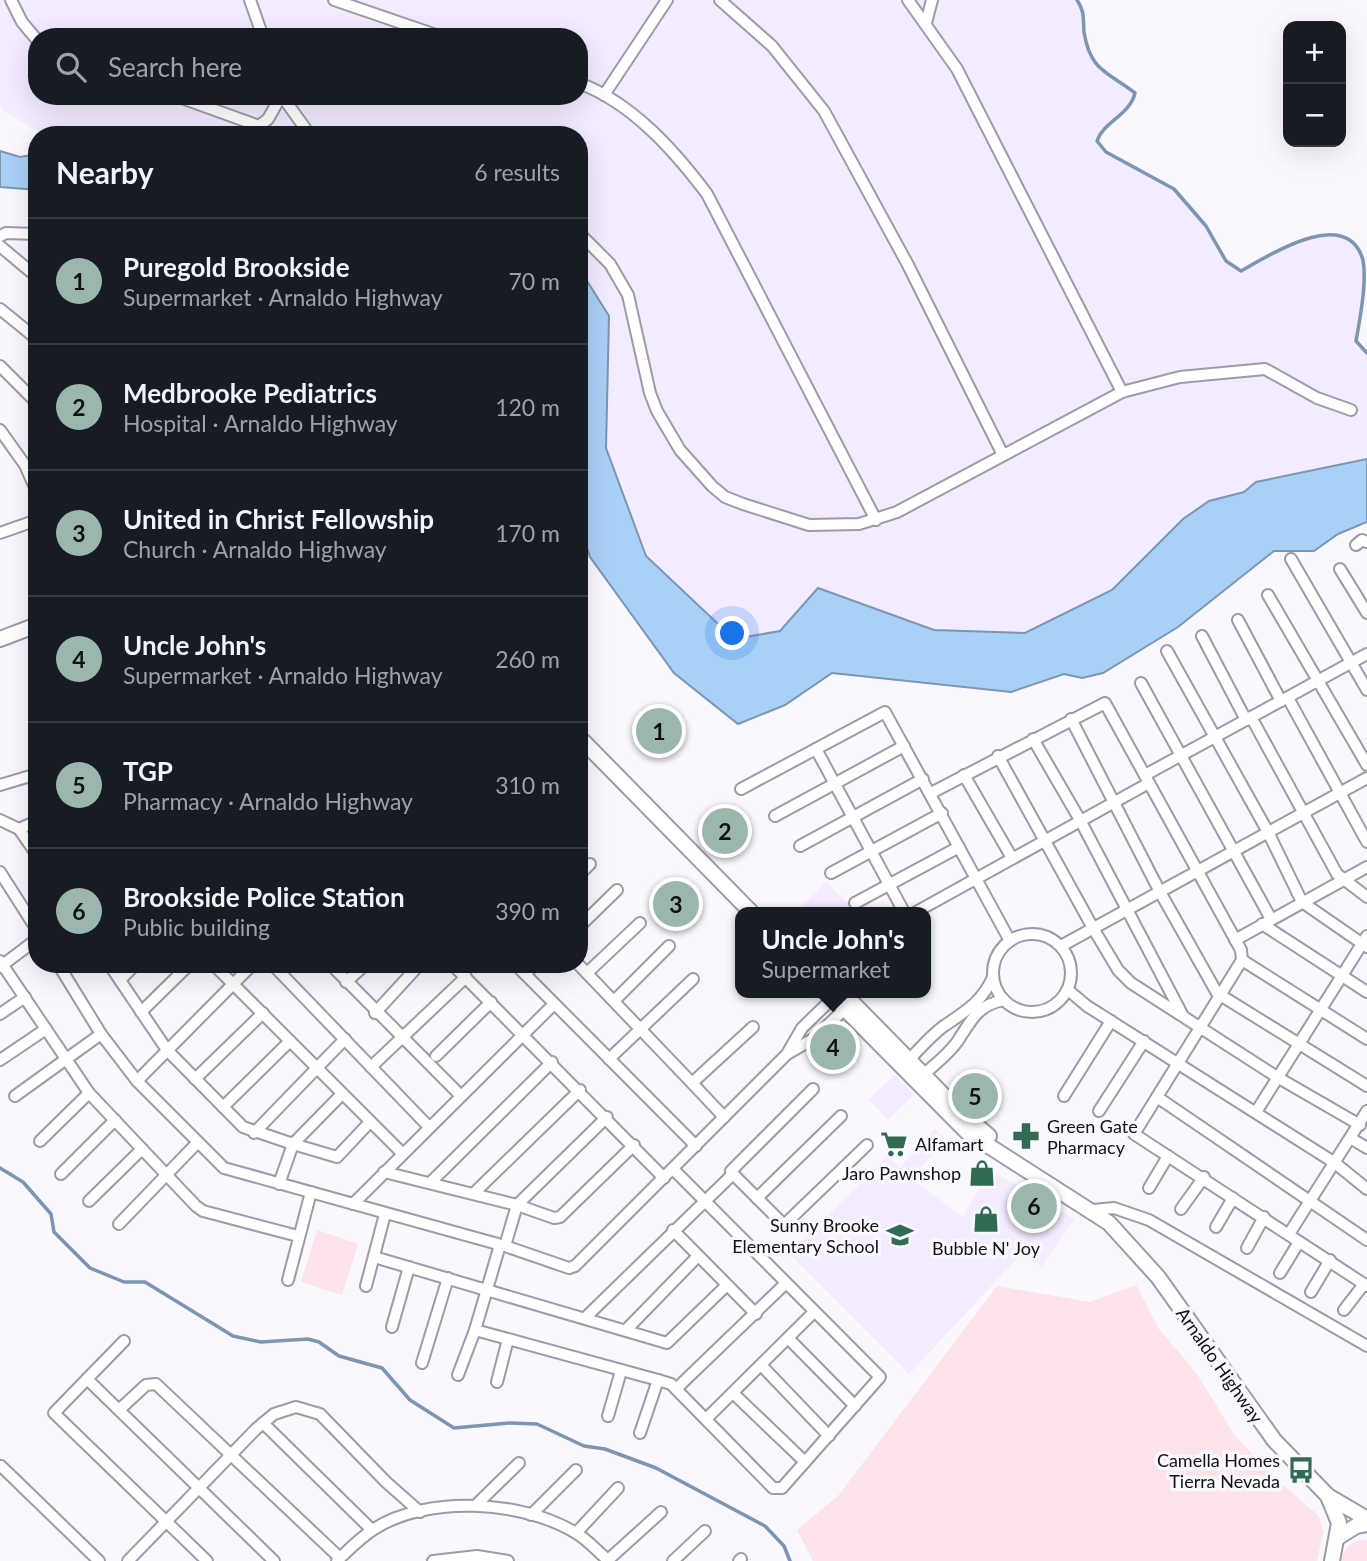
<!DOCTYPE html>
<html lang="en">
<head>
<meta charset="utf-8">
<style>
  :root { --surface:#171b24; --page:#242831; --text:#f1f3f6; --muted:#9ea1a6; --line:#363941; --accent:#9bb6ad }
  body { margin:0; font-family:Lato,sans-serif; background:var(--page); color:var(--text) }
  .controls { position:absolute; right:21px; top:21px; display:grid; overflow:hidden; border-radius:14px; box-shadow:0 7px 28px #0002 }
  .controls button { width:63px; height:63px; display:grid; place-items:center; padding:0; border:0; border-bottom:2px solid var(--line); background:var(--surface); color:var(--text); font:35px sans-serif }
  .you { position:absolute; left:733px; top:634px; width:24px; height:24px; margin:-18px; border:5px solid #fff; border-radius:50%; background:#1a73e8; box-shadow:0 0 0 10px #1a73e833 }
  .badge { display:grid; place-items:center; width:46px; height:46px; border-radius:50%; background:var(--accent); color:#111; font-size:23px; font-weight:700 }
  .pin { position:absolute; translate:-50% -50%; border:4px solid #fff; box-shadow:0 2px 7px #0006 }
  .popup { position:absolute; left:735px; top:907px; width:196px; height:91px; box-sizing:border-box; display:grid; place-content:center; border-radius:14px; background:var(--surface); filter:drop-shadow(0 2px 5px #0005); font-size:23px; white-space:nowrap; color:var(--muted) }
  .popup b { font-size:26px; color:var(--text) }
  .popup::after { content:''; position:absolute; left:50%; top:100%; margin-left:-14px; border:14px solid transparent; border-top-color:var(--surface) }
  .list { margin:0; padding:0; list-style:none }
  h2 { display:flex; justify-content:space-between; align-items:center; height:91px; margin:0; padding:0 28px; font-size:30px }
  h2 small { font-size:23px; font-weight:400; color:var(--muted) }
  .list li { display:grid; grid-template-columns:46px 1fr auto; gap:21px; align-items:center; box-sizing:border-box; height:126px; padding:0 28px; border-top:2px solid var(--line) }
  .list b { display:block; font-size:26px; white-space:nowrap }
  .list p { margin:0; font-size:23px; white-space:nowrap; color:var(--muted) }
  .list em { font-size:23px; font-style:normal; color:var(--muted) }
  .icon { flex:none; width:38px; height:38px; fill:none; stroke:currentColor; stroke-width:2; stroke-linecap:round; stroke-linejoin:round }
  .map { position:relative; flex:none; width:1367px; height:1561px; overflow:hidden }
  .search { position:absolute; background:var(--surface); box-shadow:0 7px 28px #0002; left:28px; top:28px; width:560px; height:77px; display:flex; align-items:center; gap:18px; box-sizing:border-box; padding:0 24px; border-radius:28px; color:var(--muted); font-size:26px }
  .panel { position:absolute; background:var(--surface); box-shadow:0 7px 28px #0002; left:28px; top:126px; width:560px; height:847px; border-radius:28px }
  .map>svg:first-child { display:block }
  .built { fill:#f3ebff; fill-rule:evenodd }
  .green { fill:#fce2e9 }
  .water { fill:#a9d0f6; stroke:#7c96b2; stroke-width:2 }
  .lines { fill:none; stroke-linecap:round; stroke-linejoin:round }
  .stream { stroke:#7c96b2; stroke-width:3.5 }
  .street-casing { stroke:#9e9aa6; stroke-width:14 }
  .secondary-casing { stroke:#9e9aa6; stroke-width:18 }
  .street { stroke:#fff; stroke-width:10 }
  .secondary { stroke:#fff; stroke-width:14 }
  .labels { text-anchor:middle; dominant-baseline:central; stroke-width:7; stroke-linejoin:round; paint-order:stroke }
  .poi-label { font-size:18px; fill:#121014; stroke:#faf7ff; text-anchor:end }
  .street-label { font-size:18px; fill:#121014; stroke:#faf7ff }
</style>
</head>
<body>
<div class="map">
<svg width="1367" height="1561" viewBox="0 0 1367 1561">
  <rect width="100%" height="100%" fill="#faf7ff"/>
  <g class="built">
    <path d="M0,0H1077L1085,13L1084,29L1089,56L1107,77L1135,93L1133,103L1099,134L1097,141L1106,152L1174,189L1206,226L1226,261L1241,271L1288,245L1317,235L1340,237L1354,246L1363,260L1365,287L1356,341L1367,353V459L1256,482L1244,492L1209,501L1183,519L1112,590L1025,633L934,630L818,588L780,631L734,639L646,556L606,448L609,316L579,268V135H44L4,111L0,105ZM37,37H579V96H37Z"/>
    <polygon points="826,882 858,912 797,912"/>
    <polygon points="895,1075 914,1095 888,1120 869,1099"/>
    <polygon points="935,1129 946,1140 911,1179 962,1216 967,1218 963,1215 991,1171 1074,1219 1042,1266 1021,1254 909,1374 789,1254 887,1157 900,1167"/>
  </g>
  <g class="green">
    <polygon points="317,1230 358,1244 342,1295 301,1282"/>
    <polygon points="1136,1285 1159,1329 1197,1374 1235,1436 1275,1478 1318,1515 1323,1531 1317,1561 813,1561 797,1530 838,1496 997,1286 1090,1302"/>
    <path d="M1367,1540V1561H1342C1344,1546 1352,1540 1367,1540Z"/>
  </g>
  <g class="water">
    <polygon points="0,151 20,157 37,154 37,190 0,187"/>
    <polygon points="579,268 609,316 606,448 646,556 734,639 780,631 818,588 934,630 1025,633 1112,590 1183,519 1209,501 1244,492 1256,482 1367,459 1367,522 1338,534 1314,551 1274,551 1178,627 1103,673 1082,678 1064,674 1011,692 832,673 785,705 738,724 674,673 590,557 579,522"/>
  </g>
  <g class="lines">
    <g class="stream">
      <path d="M1077,0C1085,12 1083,19 1084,32C1090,71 1108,72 1135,93C1130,115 1103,122 1097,141L1106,152L1174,189L1206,226L1226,261L1241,271C1269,255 1347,205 1363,260C1367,282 1360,319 1356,341L1367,353"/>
      <polyline points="0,1168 23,1182 51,1214 54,1232 90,1268 124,1282 145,1282 233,1336 261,1342 308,1339 319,1342 339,1356 382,1368 410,1400 454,1428 509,1423 537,1424 584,1446 605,1449 656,1468 765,1526 784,1546 790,1561"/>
    </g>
    <defs>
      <g id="street">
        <polyline points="11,0 22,22 37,40"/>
        <polyline points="250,0 263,37"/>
        <polyline points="334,0 442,37"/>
        <polyline points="720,0 772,46 824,111 908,265 1003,455"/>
        <polyline points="908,0 957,69 1122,392"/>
        <polyline points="926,23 932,0"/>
        <path d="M579,83C632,103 674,150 707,194L876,520"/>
        <polyline points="604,95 667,0"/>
        <polyline points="176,96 259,126 268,119 281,96"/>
        <polyline points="282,96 310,135"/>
        <polyline points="579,233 610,264 628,295 650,393 657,411 680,450 712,486 725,497 743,504 809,525 859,524 897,512 1122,392 1180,377 1265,369 1317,398 1351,410"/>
        <polyline points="0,236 6,233 37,234"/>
        <polyline points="0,246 37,277"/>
        <polyline points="0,309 37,339"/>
        <polyline points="0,366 37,403"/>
        <polyline points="0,430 25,465 37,492"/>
        <polyline points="0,533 37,520"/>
        <polyline points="1356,545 1362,540 1367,542"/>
        <polyline points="1291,559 1367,690"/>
        <polyline points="1340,569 1367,613"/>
        <polyline points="1268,595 1367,765"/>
        <polyline points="1238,620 1281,701"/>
        <polyline points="1202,636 1246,720"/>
        <polyline points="1167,651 1268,832 1302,902 1367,947"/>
        <polyline points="1141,683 1271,919"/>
        <polyline points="1288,698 1367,842"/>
        <polyline points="1251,717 1337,874 1367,897"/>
        <polyline points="1071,719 1160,892 1217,993 1367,1086"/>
        <polyline points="1033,739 1080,820 1183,1016"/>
        <polyline points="816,749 904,912"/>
        <polyline points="998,756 1093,928 1118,970 1131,983 1277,1077 1360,1125"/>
        <polyline points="964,775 1012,858"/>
        <polyline points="1145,775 1367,654"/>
        <polyline points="0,785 37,774"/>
        <polyline points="741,789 885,712 1010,941"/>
        <polyline points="931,793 1105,703 1241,950 1242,960 1367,1039"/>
        <polyline points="775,816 904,746"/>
        <polyline points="0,820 19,829 37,821"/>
        <polyline points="19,829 37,855"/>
        <polyline points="800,846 923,779"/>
        <polyline points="0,872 37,930"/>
        <polyline points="831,873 942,813"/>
        <polyline points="579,875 590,864"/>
        <polyline points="855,903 959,847"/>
        <polyline points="916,912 1149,783"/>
        <polyline points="1262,924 1367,992"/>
        <polyline points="579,927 617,890"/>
        <circle cx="1032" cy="973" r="39"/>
        <polyline points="1235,940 1367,867"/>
        <polyline points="1061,946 1367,778"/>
        <polyline points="1242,960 1134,1134 1367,1286"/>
        <polyline points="0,961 89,1093 196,1206 203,1211 298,1236"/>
        <polyline points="58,964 101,1034 137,1081 224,1168 505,1246 569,1268 575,1266 787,1054 802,1028 837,994"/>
        <polyline points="109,964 167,1050 243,1127 293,1144 279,1184"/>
        <polyline points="213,964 402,1153"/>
        <polyline points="272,964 429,1127"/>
        <polyline points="330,964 461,1096"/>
        <polyline points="452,964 664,1178"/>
        <polyline points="515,964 696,1146"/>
        <polyline points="578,964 692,1083 753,1027"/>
        <polyline points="0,967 37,939"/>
        <polyline points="587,973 640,923"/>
        <polyline points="525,974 535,964"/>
        <polyline points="120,980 136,964"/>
        <polyline points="346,982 366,964"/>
        <polyline points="1068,990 1087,1006 1335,1163 1367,1189"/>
        <polyline points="614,1001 669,946"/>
        <polyline points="141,1012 190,964"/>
        <polyline points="375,1013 420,964"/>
        <polyline points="0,1014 25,997"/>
        <polyline points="789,1053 813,1039 850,1004"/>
        <polyline points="436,1056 491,1002"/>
        <polyline points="609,1059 693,979"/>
        <polyline points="0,1060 46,1029"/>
        <path d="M905,1064C917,1052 930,1036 944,1026C966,1011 982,1002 993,977"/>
        <polyline points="371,1067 466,977"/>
        <polyline points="195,1079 263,1013"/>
        <path d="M919,1079C931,1067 950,1054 959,1039C972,1019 978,1005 1004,1000"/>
        <polyline points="137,1081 253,964"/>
        <polyline points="692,1083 724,1117"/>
        <polyline points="342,1094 293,1144 337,1157 370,1122"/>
        <polyline points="15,1096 101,1034"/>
        <polyline points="1064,1096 1111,1021"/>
        <polyline points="1157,1097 1367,1240"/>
        <polyline points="223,1107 290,1041"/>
        <polyline points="1099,1111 1144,1041"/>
        <polyline points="1256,1112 1367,936"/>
        <polyline points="254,1133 345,1039"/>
        <polyline points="1352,1139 1367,1148"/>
        <polyline points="40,1141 89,1093"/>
        <polyline points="384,1172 517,1205 554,1218 560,1217 634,1145"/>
        <polyline points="61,1174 115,1120"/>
        <polyline points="733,1174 731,1171 813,1089"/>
        <polyline points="431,1182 552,1062"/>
        <polyline points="1149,1188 1168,1156"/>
        <polyline points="474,1193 580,1090"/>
        <polyline points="757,1198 841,1116"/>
        <polyline points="89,1201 142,1149"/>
        <polyline points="353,1204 554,1004"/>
        <polyline points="1181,1209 1204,1177"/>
        <polyline points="1093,1210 1114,1208 1149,1220 1367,1346"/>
        <polyline points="119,1224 197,1143"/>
        <polyline points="1216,1227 1233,1198"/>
        <polyline points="673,1230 756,1314"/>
        <polyline points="1289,1234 1367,1111"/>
        <polyline points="500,1245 475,1330 658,1380"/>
        <polyline points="505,1246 517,1205 607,1117"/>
        <polyline points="1247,1248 1264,1217"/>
        <polyline points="374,1257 667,1343 726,1286"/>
        <polyline points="1280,1273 1299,1242"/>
        <polyline points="288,1280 311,1192"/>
        <polyline points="366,1286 385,1214"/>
        <polyline points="1311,1292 1330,1260"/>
        <polyline points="1344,1310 1364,1284"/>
        <polyline points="586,1317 733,1174 784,1225 867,1145"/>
        <polyline points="392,1327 409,1267"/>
        <polyline points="626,1330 698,1256"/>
        <polyline points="788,1338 855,1406"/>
        <polyline points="422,1363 448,1278"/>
        <polyline points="761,1365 829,1436"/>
        <polyline points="458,1375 475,1330"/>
        <polyline points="87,1379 124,1341"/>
        <polyline points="497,1382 508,1339"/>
        <polyline points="677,1388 785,1284"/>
        <polyline points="733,1393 805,1462"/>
        <polyline points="120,1409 146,1385 156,1384 340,1558"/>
        <polyline points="608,1416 621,1371"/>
        <polyline points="706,1419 814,1312"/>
        <polyline points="263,1423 372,1530"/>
        <polyline points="640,1433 658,1380 671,1384 773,1488 782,1488 880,1377 673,1169"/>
        <polyline points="1,1466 99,1561"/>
        <polyline points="477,1504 519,1463"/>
        <polyline points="531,1515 576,1470"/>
        <polyline points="576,1533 618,1488"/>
        <polyline points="608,1560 661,1512"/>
        <polyline points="128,1561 256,1429 274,1414 296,1407 320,1414 386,1482 420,1512"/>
        <polyline points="207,1561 54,1413 87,1379 274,1561"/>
        <path d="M337,1561C348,1550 360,1538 374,1529C427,1495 522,1500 576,1533C588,1540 598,1552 609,1561"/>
        <polyline points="433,1561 477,1556 508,1561"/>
        <polyline points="673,1561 705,1531"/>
        <polyline points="739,1561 741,1559"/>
      </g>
      <g id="secondary">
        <polyline points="0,639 37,625"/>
        <polyline points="579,737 751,912"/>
        <polyline points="829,993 967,1132 1109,1223 1158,1277 1274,1440 1328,1496 1367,1519"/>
        <polyline points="843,993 956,1108 989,1136"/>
        <polyline points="1328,1496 1339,1523 1332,1561"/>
        <polyline points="1337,1538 1356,1526 1367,1524"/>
      </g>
    </defs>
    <use href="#street" class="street-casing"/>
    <use href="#secondary" class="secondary-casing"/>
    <use href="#street" class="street"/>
    <use href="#secondary" class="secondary"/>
  </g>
  <defs>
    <symbol id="pharmacy-bare" viewBox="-9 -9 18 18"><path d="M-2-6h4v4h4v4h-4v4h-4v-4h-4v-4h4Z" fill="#326b54" stroke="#faf7ff" stroke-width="2.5" paint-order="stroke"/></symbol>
    <symbol id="supermarket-bare" viewBox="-9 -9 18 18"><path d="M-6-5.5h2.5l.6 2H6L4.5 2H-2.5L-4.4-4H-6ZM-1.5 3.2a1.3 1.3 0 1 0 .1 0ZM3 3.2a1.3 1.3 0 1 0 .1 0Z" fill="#326b54" stroke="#faf7ff" stroke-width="2.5" paint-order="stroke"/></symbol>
    <symbol id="shop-bare" viewBox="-9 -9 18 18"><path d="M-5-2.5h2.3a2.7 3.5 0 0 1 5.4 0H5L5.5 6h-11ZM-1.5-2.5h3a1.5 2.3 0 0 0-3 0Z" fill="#326b54" stroke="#faf7ff" stroke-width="2.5" paint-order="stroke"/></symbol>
    <symbol id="school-bare" viewBox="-9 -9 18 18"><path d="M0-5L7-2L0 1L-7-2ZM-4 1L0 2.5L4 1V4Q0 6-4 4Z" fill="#326b54" stroke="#faf7ff" stroke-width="2.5" paint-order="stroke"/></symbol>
    <symbol id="bus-bare" viewBox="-9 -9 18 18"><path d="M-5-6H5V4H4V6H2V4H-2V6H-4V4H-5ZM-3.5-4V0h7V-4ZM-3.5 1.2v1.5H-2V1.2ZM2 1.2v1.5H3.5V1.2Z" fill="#326b54" stroke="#faf7ff" stroke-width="2.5" paint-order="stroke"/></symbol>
  </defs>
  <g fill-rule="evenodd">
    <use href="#pharmacy-bare" x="1007" y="1117" width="38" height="38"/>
    <use href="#supermarket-bare" x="875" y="1125" width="38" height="38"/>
    <use href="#shop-bare" x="963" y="1154" width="38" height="38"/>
    <use href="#shop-bare" x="967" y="1200" width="38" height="38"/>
    <use href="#school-bare" x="881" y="1216" width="38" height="38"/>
    <use href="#bus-bare" x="1282" y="1451" width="38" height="38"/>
  </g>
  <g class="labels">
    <g class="poi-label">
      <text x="1047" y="1126" text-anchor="start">Green Gate<tspan x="1047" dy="21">Pharmacy</tspan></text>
      <text x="915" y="1144" text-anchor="start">Alfamart</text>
      <text x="961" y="1173">Jaro Pawnshop</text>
      <text x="879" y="1225">Sunny Brooke<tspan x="879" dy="21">Elementary School</tspan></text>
      <text x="986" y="1248" text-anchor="middle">Bubble N' Joy</text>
      <text x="1280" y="1460">Camella Homes<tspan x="1280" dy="21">Tierra Nevada</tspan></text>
    </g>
    <g class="street-label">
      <text transform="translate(1220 1365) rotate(55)">Arnaldo Highway</text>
    </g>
  </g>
</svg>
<div class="controls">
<button>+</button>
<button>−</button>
</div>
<div class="you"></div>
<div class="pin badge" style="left:659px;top:731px">1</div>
<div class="pin badge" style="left:725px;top:831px">2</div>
<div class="pin badge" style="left:676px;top:904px">3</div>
<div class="pin badge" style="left:833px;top:1047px">4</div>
<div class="popup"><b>Uncle John's</b>Supermarket</div>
<div class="pin badge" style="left:975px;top:1096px">5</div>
<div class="pin badge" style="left:1034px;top:1206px">6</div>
<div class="search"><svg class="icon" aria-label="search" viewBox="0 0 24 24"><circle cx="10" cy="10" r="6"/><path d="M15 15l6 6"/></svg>Search here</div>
<section class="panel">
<h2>Nearby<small>6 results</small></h2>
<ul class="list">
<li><span class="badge">1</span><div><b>Puregold Brookside</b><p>Supermarket · Arnaldo Highway</p></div><em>70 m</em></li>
<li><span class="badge">2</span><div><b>Medbrooke Pediatrics</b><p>Hospital · Arnaldo Highway</p></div><em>120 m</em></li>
<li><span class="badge">3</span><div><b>United in Christ Fellowship</b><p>Church · Arnaldo Highway</p></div><em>170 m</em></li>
<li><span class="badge">4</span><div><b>Uncle John's</b><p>Supermarket · Arnaldo Highway</p></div><em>260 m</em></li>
<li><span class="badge">5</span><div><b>TGP</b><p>Pharmacy · Arnaldo Highway</p></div><em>310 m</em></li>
<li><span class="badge">6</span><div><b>Brookside Police Station</b><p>Public building</p></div><em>390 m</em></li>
</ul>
</section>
</div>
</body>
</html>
